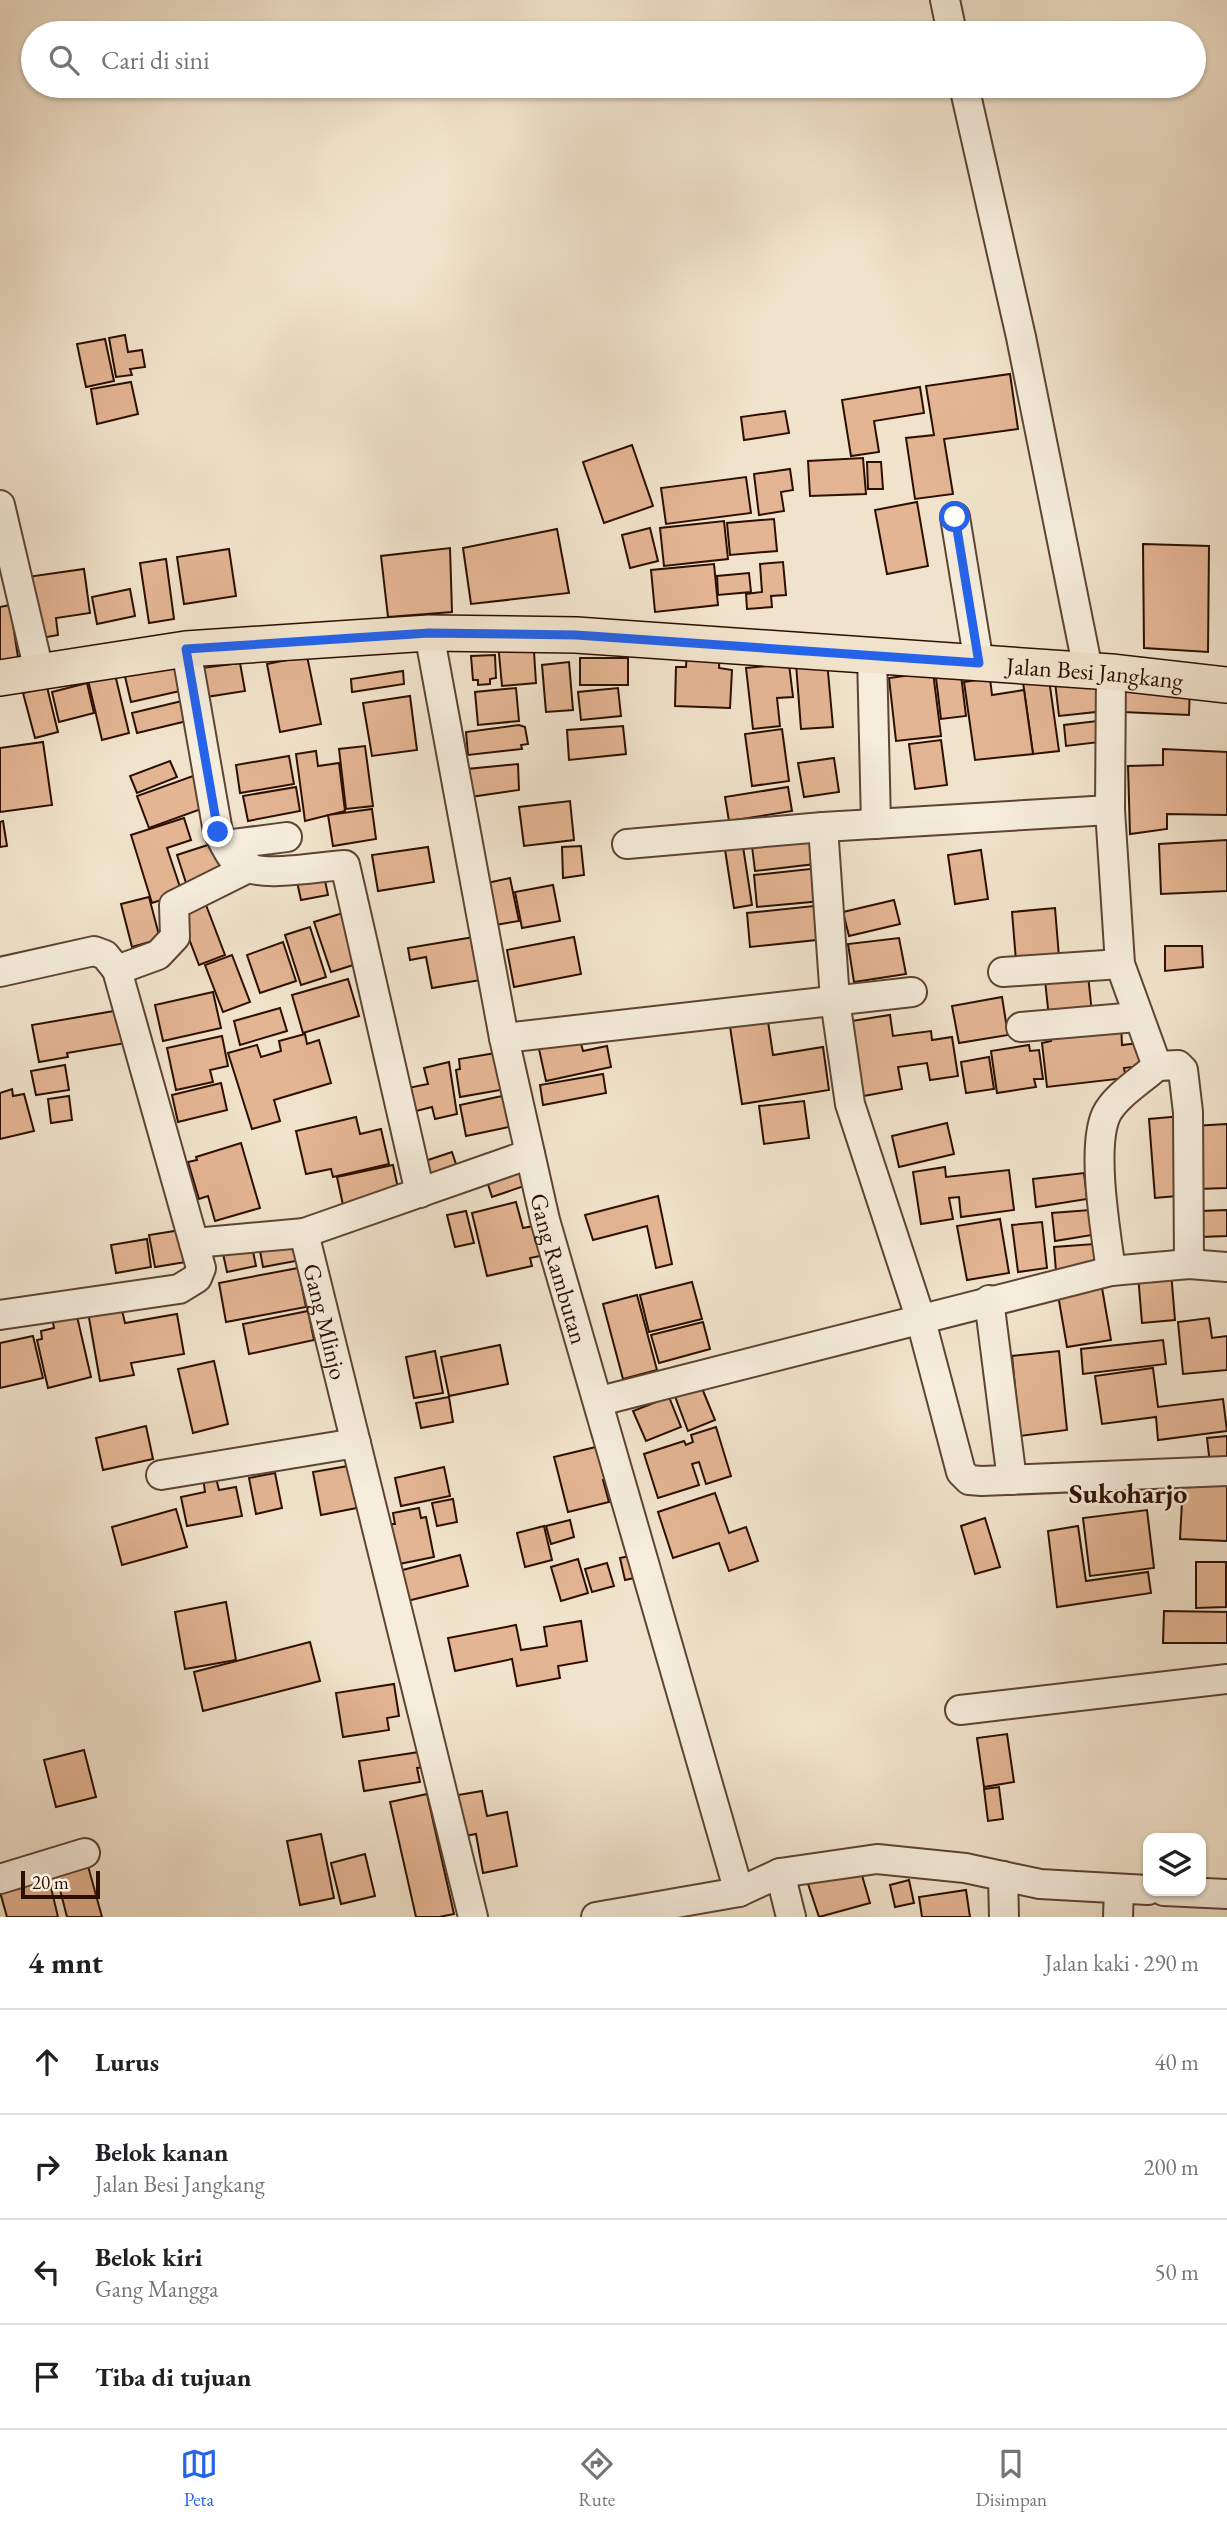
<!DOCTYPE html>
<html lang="id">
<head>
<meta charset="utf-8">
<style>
  :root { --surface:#fff; --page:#f2f2f2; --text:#202124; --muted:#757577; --line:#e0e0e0; --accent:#2563eb }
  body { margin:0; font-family:"EB Garamond",serif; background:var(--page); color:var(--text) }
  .controls { position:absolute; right:21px; bottom:21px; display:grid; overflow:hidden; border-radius:14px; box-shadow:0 2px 5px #0004 }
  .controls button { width:63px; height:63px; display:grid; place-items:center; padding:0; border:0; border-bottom:2px solid var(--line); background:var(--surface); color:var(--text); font:35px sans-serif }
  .scale { position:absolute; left:21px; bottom:18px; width:79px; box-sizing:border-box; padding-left:7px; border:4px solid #2c0f00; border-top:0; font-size:19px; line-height:24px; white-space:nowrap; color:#2c0f00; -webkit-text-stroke:5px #f6eddd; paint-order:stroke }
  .stop { position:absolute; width:21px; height:21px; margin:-16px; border:5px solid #2563eb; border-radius:50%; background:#fff }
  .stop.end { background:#2563eb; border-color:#fff; box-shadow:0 2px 7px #0008 }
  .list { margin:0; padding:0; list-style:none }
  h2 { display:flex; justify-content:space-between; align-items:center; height:91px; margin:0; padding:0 28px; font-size:30px }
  h2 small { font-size:23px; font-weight:400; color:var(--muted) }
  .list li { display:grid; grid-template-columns:46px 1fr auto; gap:21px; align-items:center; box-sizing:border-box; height:105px; padding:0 28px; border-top:2px solid var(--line) }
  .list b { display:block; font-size:26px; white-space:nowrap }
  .list p { margin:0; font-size:23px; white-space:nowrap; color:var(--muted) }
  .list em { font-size:23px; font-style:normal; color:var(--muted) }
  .icon { flex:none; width:38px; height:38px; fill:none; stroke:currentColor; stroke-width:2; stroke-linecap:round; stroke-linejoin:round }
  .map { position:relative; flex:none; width:1227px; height:1917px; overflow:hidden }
  .search { position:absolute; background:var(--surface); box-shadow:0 2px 5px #0004; left:21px; right:21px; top:21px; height:77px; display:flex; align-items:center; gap:18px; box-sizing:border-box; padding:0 24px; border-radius:38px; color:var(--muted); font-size:26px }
  .sheet { height:511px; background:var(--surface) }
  nav { display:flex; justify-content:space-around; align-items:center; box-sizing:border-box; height:98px; border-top:2px solid var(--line); background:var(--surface); font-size:19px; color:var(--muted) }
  nav a { display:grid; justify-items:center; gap:4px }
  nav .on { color:var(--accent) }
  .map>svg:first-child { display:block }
  .building { fill:#e4b593; stroke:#2c0f00; stroke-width:2 }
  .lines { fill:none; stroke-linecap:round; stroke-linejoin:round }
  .minor-casing { stroke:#5d4433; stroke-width:32 }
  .major-casing { stroke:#2c0f00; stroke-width:38 }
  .minor { stroke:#f6eddd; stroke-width:28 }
  .major { stroke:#f1e3cb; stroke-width:35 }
  .route { stroke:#2563eb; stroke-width:9 }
  .labels { text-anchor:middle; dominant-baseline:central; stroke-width:5; stroke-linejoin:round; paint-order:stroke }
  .street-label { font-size:24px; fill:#2c0f00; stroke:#f6eddd }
  .quarter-label { font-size:28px; font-weight:bold; fill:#2c0f00; stroke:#f6eddd }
</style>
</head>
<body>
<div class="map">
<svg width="1227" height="1917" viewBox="0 0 1227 1917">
  <rect width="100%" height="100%" fill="#f1e3cb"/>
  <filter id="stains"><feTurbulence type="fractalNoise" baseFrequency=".00286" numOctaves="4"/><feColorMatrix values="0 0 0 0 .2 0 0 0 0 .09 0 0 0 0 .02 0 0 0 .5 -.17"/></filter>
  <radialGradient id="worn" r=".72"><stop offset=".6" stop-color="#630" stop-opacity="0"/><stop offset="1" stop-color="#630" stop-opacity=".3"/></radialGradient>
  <g class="building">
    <polygon points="125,335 128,352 142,350 145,367 130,369 132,375 116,377 109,338"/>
    <polygon points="105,339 114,381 86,387 77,344"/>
    <polygon points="1010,374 1018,429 944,439 953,494 915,499 906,438 934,435 926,386"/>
    <polygon points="131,382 138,414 97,424 91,389"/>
    <polygon points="920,387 924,413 874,421 879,452 851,456 842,400"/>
    <polygon points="785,411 789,433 744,440 741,417"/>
    <polygon points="632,445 653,506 604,523 583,462"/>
    <polygon points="863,458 866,494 810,496 808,461"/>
    <polygon points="867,462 881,462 883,489 868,489"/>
    <polygon points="790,469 793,490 781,492 784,511 759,515 754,474"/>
    <polygon points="746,477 751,513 666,524 661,488"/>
    <polygon points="917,502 928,566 887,574 875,510"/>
    <polygon points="774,519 777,551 730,555 727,523"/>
    <polygon points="724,521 728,559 664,566 660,528"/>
    <polygon points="650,528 658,561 630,568 622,535"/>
    <polygon points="557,529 569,593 471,604 463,548"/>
    <polygon points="1143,544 1209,546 1208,652 1144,648"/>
    <polygon points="450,548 452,612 388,617 381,556"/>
    <polygon points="229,549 236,596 184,604 177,557"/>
    <polygon points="166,559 174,619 149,623 140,563"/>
    <polygon points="783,562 786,595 771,596 772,607 747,609 746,594 762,592 760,564"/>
    <polygon points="714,564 718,605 655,612 651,570"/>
    <polygon points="84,569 90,613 56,618 58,635 36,639 27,577"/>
    <polygon points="749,573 751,592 718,595 717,576"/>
    <polygon points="130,589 135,616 97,624 92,597"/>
    <polygon points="10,605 20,670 0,673 0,607"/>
    <polygon points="525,641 526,652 534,652 536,683 502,686 498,643"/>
    <polygon points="687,649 720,650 719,668 732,670 730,708 675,706 676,667 686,667"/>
    <polygon points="495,655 496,678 490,679 490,684 478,685 478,680 473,680 471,656"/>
    <polygon points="307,656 321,724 280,732 267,664"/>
    <polygon points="173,657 180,691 131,702 123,668"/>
    <rect x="580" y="658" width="48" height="27"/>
    <polygon points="827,661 833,727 801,729 796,664"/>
    <polygon points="569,662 573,710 546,712 542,665"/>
    <polygon points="240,663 245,691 206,697 202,668"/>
    <polygon points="789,664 793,697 777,698 780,726 753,729 746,668"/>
    <polygon points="114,670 129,733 102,740 87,676"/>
    <polygon points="403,671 404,684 352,692 351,679"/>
    <polygon points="933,672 941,736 896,741 889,678"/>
    <polygon points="1048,672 1059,751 1033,754 1022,675"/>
    <polygon points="961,675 966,716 941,719 936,678"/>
    <polygon points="1101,677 1105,711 1059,716 1055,682"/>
    <polygon points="990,678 992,695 1024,690 1033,754 975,760 964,682"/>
    <polygon points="1124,681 1190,684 1189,715 1123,712"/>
    <polygon points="87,683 94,713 59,722 52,692"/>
    <polygon points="47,687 58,732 35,738 23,693"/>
    <polygon points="516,688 519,721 478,725 475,692"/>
    <polygon points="618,688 621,716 581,720 578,692"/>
    <polygon points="410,696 417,750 372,756 363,703"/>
    <polygon points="182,701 187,721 137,733 132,713"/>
    <polygon points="1097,721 1100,742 1066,746 1064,725"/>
    <polygon points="519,725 525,727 528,744 521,745 522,749 468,755 466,732"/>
    <polygon points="623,726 626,754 569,760 567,730"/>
    <polygon points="782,729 789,781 752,786 745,734"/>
    <polygon points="941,740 947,785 915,789 909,744"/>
    <polygon points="43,742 52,805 0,812 0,748"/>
    <polygon points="365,746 373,806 346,809 339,749"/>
    <polygon points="1163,749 1227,752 1227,815 1167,814 1167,829 1130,834 1128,766 1163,765"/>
    <polygon points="316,751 318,766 339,763 345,811 305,821 296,754"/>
    <polygon points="289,756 294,784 240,793 236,765"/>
    <polygon points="834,758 839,792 804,797 798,763"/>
    <polygon points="170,761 177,777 137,793 130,776"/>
    <polygon points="518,764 519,790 470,797 467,769"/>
    <polygon points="193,776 204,808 149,828 137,796"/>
    <polygon points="296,787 300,811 248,821 243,796"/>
    <polygon points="788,787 792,811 729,821 725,797"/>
    <polygon points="570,801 574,840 524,846 519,807"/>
    <polygon points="372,809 376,839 333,846 328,815"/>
    <polygon points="184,818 191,840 167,848 182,893 152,903 131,835"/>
    <polygon points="3,821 7,846 0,847 0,822"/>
    <polygon points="811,832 815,864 755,871 751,838"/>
    <polygon points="742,840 752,905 734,908 724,843"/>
    <polygon points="1227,840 1227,891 1161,894 1159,844"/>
    <polygon points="220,841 230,873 187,886 177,855"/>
    <polygon points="581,846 584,875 563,878 562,847"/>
    <polygon points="428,847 434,882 378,891 372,855"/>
    <polygon points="981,850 988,899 955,904 948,855"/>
    <polygon points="819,868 822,901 757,907 754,875"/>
    <polygon points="323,871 328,895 301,900 296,877"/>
    <polygon points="510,878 519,921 495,925 487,883"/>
    <polygon points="553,885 560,921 522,928 515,892"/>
    <polygon points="149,897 160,939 132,947 121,904"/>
    <polygon points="894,900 900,924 849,936 843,912"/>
    <polygon points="206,905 225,955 199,965 180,915"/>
    <polygon points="823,905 826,939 750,947 747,913"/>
    <polygon points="1055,908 1059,957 1016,961 1012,912"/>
    <polygon points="346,912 363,962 331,972 314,922"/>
    <polygon points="310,927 326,977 301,985 285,935"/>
    <polygon points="474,937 481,980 432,988 426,957 410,960 408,948"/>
    <polygon points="574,937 581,974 514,987 507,950"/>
    <polygon points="899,938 906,974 854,982 848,944"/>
    <polygon points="283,942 296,981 260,993 247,955"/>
    <polygon points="1165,946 1202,946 1203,967 1165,971"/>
    <polygon points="232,955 250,1002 223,1012 205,965"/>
    <polygon points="1088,975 1092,1013 1049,1018 1045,980"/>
    <polygon points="348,979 359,1016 303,1033 292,995"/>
    <polygon points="213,992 221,1028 163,1041 155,1005"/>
    <polygon points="1002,997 1008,1035 959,1043 952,1006"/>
    <polygon points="280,1008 287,1031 240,1045 234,1021"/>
    <polygon points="766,1008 773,1055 823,1047 829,1090 742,1104 728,1014"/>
    <polygon points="120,1010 126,1043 67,1053 68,1057 39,1062 32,1025"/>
    <polygon points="890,1015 893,1036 931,1031 932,1040 952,1037 958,1076 930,1080 927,1063 898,1067 902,1089 858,1097 845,1022"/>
    <polygon points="1121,1023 1122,1045 1138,1043 1140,1066 1124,1068 1126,1078 1047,1087 1042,1043 1051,1041 1050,1032"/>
    <polygon points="305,1034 307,1044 319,1040 331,1083 274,1100 280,1121 252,1129 228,1053 257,1045 261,1057 281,1051 279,1041"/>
    <polygon points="222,1036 228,1066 210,1070 213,1082 176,1090 167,1048"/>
    <polygon points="580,1040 583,1051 607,1046 611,1067 546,1081 539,1049"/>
    <polygon points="1029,1045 1030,1051 1039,1050 1043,1079 1034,1079 1036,1087 997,1093 991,1051"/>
    <polygon points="496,1053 506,1089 460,1097 456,1070 460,1069 459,1059"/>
    <polygon points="989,1057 994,1089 966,1093 961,1062"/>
    <polygon points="449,1062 457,1114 435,1119 432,1107 408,1113 403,1089 428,1084 424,1068"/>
    <polygon points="65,1065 69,1090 36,1095 31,1071"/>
    <polygon points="603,1074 606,1093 543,1105 540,1085"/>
    <polygon points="221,1083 227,1110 178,1122 172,1095"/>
    <polygon points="12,1089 13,1096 24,1094 34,1131 0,1139 0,1093"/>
    <polygon points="507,1095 514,1126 466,1136 460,1105"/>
    <polygon points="69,1096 72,1120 51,1123 48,1099"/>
    <polygon points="804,1101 809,1138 764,1144 759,1106"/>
    <polygon points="1182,1116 1188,1195 1155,1198 1149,1119"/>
    <polygon points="356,1117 360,1134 381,1129 389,1164 333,1177 331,1169 306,1174 296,1131"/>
    <polygon points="947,1123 954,1154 899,1167 892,1136"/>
    <polygon points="1227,1124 1227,1188 1198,1189 1193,1126"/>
    <polygon points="241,1143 260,1208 215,1221 208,1196 199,1199 188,1162 197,1160 196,1157"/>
    <polygon points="452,1152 458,1170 425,1181 419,1163"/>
    <polygon points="393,1165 399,1193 343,1205 337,1177"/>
    <polygon points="523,1165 530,1184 492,1197 486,1178"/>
    <polygon points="945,1167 946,1177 1009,1170 1014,1210 961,1217 959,1197 949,1198 953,1219 921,1224 913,1172"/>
    <polygon points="1084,1173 1087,1199 1036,1207 1033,1179"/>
    <polygon points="658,1196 672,1264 656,1268 647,1226 593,1240 585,1215"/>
    <polygon points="516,1202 523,1228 538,1225 545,1255 530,1258 532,1266 487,1276 472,1213"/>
    <polygon points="1090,1210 1092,1235 1055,1241 1052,1213"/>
    <polygon points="1227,1210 1227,1236 1201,1237 1200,1211"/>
    <polygon points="466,1211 474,1243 455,1247 447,1215"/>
    <polygon points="1000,1219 1009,1273 967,1280 957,1226"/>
    <polygon points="1042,1222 1047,1268 1018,1272 1012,1225"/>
    <polygon points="187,1229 192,1261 155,1267 149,1235"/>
    <polygon points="297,1238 301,1260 263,1267 259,1245"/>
    <polygon points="147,1239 151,1267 116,1273 111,1245"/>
    <polygon points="251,1242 256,1266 227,1272 222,1249"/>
    <polygon points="1094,1244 1095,1265 1056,1271 1054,1247"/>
    <polygon points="298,1268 306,1307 226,1322 219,1283"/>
    <polygon points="1171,1272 1175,1320 1142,1323 1138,1275"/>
    <polygon points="692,1282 702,1319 649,1332 640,1295"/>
    <polygon points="1101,1282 1111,1340 1067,1347 1057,1289"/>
    <polygon points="637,1295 657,1370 623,1379 603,1304"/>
    <polygon points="121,1306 125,1323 177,1314 184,1354 131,1363 134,1375 100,1381 88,1312"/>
    <polygon points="308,1311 314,1340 249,1354 243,1324"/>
    <polygon points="76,1312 91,1377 48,1388 37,1340 42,1339 41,1331 54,1328 52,1317"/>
    <polygon points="1209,1318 1212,1338 1227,1336 1227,1370 1183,1374 1178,1322"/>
    <polygon points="703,1322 710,1349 659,1363 651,1335"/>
    <polygon points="33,1336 43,1378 0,1388 0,1343"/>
    <polygon points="1163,1340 1166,1364 1083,1374 1081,1349"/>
    <polygon points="500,1345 508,1384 449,1396 441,1357"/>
    <polygon points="435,1351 443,1393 414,1398 406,1357"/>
    <polygon points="1059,1351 1067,1430 1020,1436 1012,1356"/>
    <polygon points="214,1361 228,1424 193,1433 178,1369"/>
    <polygon points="1153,1368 1158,1407 1223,1399 1227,1431 1158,1440 1156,1417 1102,1424 1095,1376"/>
    <polygon points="699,1381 715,1420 688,1431 673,1391"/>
    <polygon points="449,1397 453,1422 421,1428 416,1403"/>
    <polygon points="669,1397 681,1427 646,1441 633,1411"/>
    <polygon points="146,1426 153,1459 103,1470 96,1438"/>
    <polygon points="716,1427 731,1476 706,1484 699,1462 692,1464 699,1485 658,1498 644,1454 684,1441 686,1445 693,1442 691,1435"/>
    <polygon points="1227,1436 1227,1463 1210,1464 1207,1438"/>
    <polygon points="604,1445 613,1478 603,1480 609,1502 568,1512 554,1457"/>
    <polygon points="354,1465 362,1507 321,1515 313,1472"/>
    <polygon points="444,1467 450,1496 401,1506 395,1478"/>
    <polygon points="275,1473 282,1508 256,1514 249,1478"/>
    <polygon points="215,1474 219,1490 236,1487 242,1516 187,1526 181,1497 205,1492 203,1477"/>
    <polygon points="1183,1483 1227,1484 1227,1541 1180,1539"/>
    <polygon points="715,1493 729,1533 746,1527 758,1561 729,1571 719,1543 673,1558 658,1512"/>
    <polygon points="453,1499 457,1522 437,1526 432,1503"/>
    <polygon points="419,1508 421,1518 426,1517 434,1557 399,1564 391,1524 395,1524 393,1513"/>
    <polygon points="176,1509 187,1547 122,1565 112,1527"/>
    <polygon points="1147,1510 1154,1568 1090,1576 1083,1518"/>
    <polygon points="985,1518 1000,1567 975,1574 961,1526"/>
    <polygon points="570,1520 574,1537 551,1544 546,1526"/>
    <polygon points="544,1526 552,1560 525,1567 517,1533"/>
    <polygon points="1078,1526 1086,1581 1148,1572 1151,1593 1057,1607 1048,1531"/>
    <polygon points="460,1555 468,1586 403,1602 395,1572"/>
    <polygon points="634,1555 639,1577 625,1580 620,1558"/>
    <polygon points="578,1559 588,1593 561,1601 551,1567"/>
    <polygon points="1196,1562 1226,1562 1226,1607 1196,1608"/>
    <polygon points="607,1563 614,1586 592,1592 585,1569"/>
    <polygon points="226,1602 236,1660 185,1669 175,1612"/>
    <polygon points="1164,1611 1227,1612 1227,1643 1163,1643"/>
    <polygon points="581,1621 587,1661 558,1666 560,1678 517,1686 512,1659 455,1671 448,1638 516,1625 521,1650 547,1646 544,1627"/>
    <polygon points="310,1642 320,1681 203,1711 194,1672"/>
    <polygon points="394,1684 399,1716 387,1718 389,1730 343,1737 336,1693"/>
    <polygon points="1007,1734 1014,1782 984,1787 977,1738"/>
    <polygon points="84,1750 96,1797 56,1807 44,1760"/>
    <polygon points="426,1751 428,1767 417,1768 420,1782 364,1791 359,1761"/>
    <polygon points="999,1787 1003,1819 988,1821 984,1789"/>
    <polygon points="482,1791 487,1816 507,1812 517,1866 483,1873 476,1834 465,1836 458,1795"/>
    <polygon points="427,1794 454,1914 439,1917 416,1917 390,1802"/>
    <polygon points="321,1834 334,1898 300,1905 287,1841"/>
    <polygon points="365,1854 375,1896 341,1904 331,1863"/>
    <polygon points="859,1865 870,1903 819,1917 807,1881"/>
    <polygon points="88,1866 102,1917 67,1917 56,1874"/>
    <polygon points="48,1875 58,1917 7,1917 0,1892"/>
    <polygon points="909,1880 914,1903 895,1907 890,1885"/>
    <polygon points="966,1890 970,1917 922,1917 919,1897"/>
  </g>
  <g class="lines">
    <defs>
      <g id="minor">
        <polyline points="945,0 952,33"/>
        <polyline points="964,86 1021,337 1088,670"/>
        <polyline points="0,505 39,671"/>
        <polyline points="955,517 979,663"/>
        <path id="s1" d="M429,633L504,1038L545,1220L739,1892"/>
        <path d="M186,649L218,832C224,842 229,857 239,864C260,879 320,866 345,865L420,1193"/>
        <polyline points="872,655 876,824"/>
        <path d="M1111,672L1110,810L1120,964L1157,1066C1142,1080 1115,1096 1106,1115C1091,1149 1106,1233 1111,1271"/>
        <polyline points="823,827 835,1000 850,1104 920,1317 961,1472 969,1480 982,1481 1227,1471"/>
        <polyline points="627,844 823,827 1110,810"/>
        <polyline points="225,845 287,837"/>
        <polyline points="117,970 158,955 175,937 174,905 250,867"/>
        <polyline points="0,972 94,951 105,955 117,970 201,1268 197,1278 179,1289 0,1315"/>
        <polyline points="1003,972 1120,964"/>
        <polyline points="1021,1027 1137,1017"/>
        <polyline points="504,1038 912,992"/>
        <polyline points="1157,1066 1178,1065 1183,1070 1188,1112 1189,1264"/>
        <path id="s2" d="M304,1233L473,1917"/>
        <polyline points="194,1243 304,1233 530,1154"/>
        <polyline points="989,1300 1012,1480"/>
        <polyline points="600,1401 1111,1271 1189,1264 1227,1267"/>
        <polyline points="161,1475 356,1443"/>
        <polyline points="960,1710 1227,1679"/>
        <polyline points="780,1873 791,1917"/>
        <polyline points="1003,1876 1004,1917"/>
        <polyline points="0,1879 85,1853"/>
        <polyline points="1164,1891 1227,1894"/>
        <polyline points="596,1917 739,1892 780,1873 877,1859 965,1868 1040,1884 1148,1890"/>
        <polyline points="1118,1917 1119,1889"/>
      </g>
      <g id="major">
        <path id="s3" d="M0,678L186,649L429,633L576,635L1111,672L1227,685"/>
      </g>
    </defs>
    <use href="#minor" class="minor-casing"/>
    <use href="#major" class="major-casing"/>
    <use href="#minor" class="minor"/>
    <use href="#major" class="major"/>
  </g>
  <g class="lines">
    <polyline class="route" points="218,832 186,649 429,633 576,635 979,663 955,517"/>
  </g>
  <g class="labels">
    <g class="street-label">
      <text stroke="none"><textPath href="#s3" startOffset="1099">Jalan Besi Jangkang</textPath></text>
      <text stroke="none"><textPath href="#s1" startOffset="649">Gang Rambutan</textPath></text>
      <text stroke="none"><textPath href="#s2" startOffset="91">Gang Mlinjo</textPath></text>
    </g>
    <g class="quarter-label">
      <text x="1128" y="1493">Sukoharjo</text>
    </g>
  </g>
  <rect width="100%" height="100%" filter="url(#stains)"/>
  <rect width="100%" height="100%" fill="url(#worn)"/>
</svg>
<div class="controls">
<button><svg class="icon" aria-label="layers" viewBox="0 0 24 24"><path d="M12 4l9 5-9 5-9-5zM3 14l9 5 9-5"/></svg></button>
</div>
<div class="scale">20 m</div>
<div class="stop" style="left:955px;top:517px"></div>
<div class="stop end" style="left:218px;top:832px"></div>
<div class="search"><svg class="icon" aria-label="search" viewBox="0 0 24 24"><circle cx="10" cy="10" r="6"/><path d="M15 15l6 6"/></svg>Cari di sini</div>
</div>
<section class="sheet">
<h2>4 mnt<small>Jalan kaki · 290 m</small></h2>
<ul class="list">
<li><svg class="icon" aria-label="ahead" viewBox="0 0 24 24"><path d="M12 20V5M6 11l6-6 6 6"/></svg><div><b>Lurus</b></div><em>40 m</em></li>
<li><svg class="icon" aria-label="right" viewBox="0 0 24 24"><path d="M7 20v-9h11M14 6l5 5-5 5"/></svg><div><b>Belok kanan</b><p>Jalan Besi Jangkang</p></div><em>200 m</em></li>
<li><svg class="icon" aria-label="left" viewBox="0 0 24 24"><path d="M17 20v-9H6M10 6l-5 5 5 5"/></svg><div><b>Belok kiri</b><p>Gang Mangga</p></div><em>50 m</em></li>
<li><svg class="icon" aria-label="arrive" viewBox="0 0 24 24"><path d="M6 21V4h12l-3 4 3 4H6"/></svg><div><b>Tiba di tujuan</b></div></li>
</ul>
</section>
<nav>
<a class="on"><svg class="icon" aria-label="map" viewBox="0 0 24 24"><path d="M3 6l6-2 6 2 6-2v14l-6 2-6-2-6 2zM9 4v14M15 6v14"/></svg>Peta</a>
<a><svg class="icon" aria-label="directions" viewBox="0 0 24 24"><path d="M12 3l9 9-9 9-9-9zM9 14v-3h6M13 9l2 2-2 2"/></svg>Rute</a>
<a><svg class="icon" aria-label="saved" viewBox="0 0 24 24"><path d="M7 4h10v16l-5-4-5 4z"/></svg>Disimpan</a>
</nav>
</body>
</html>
